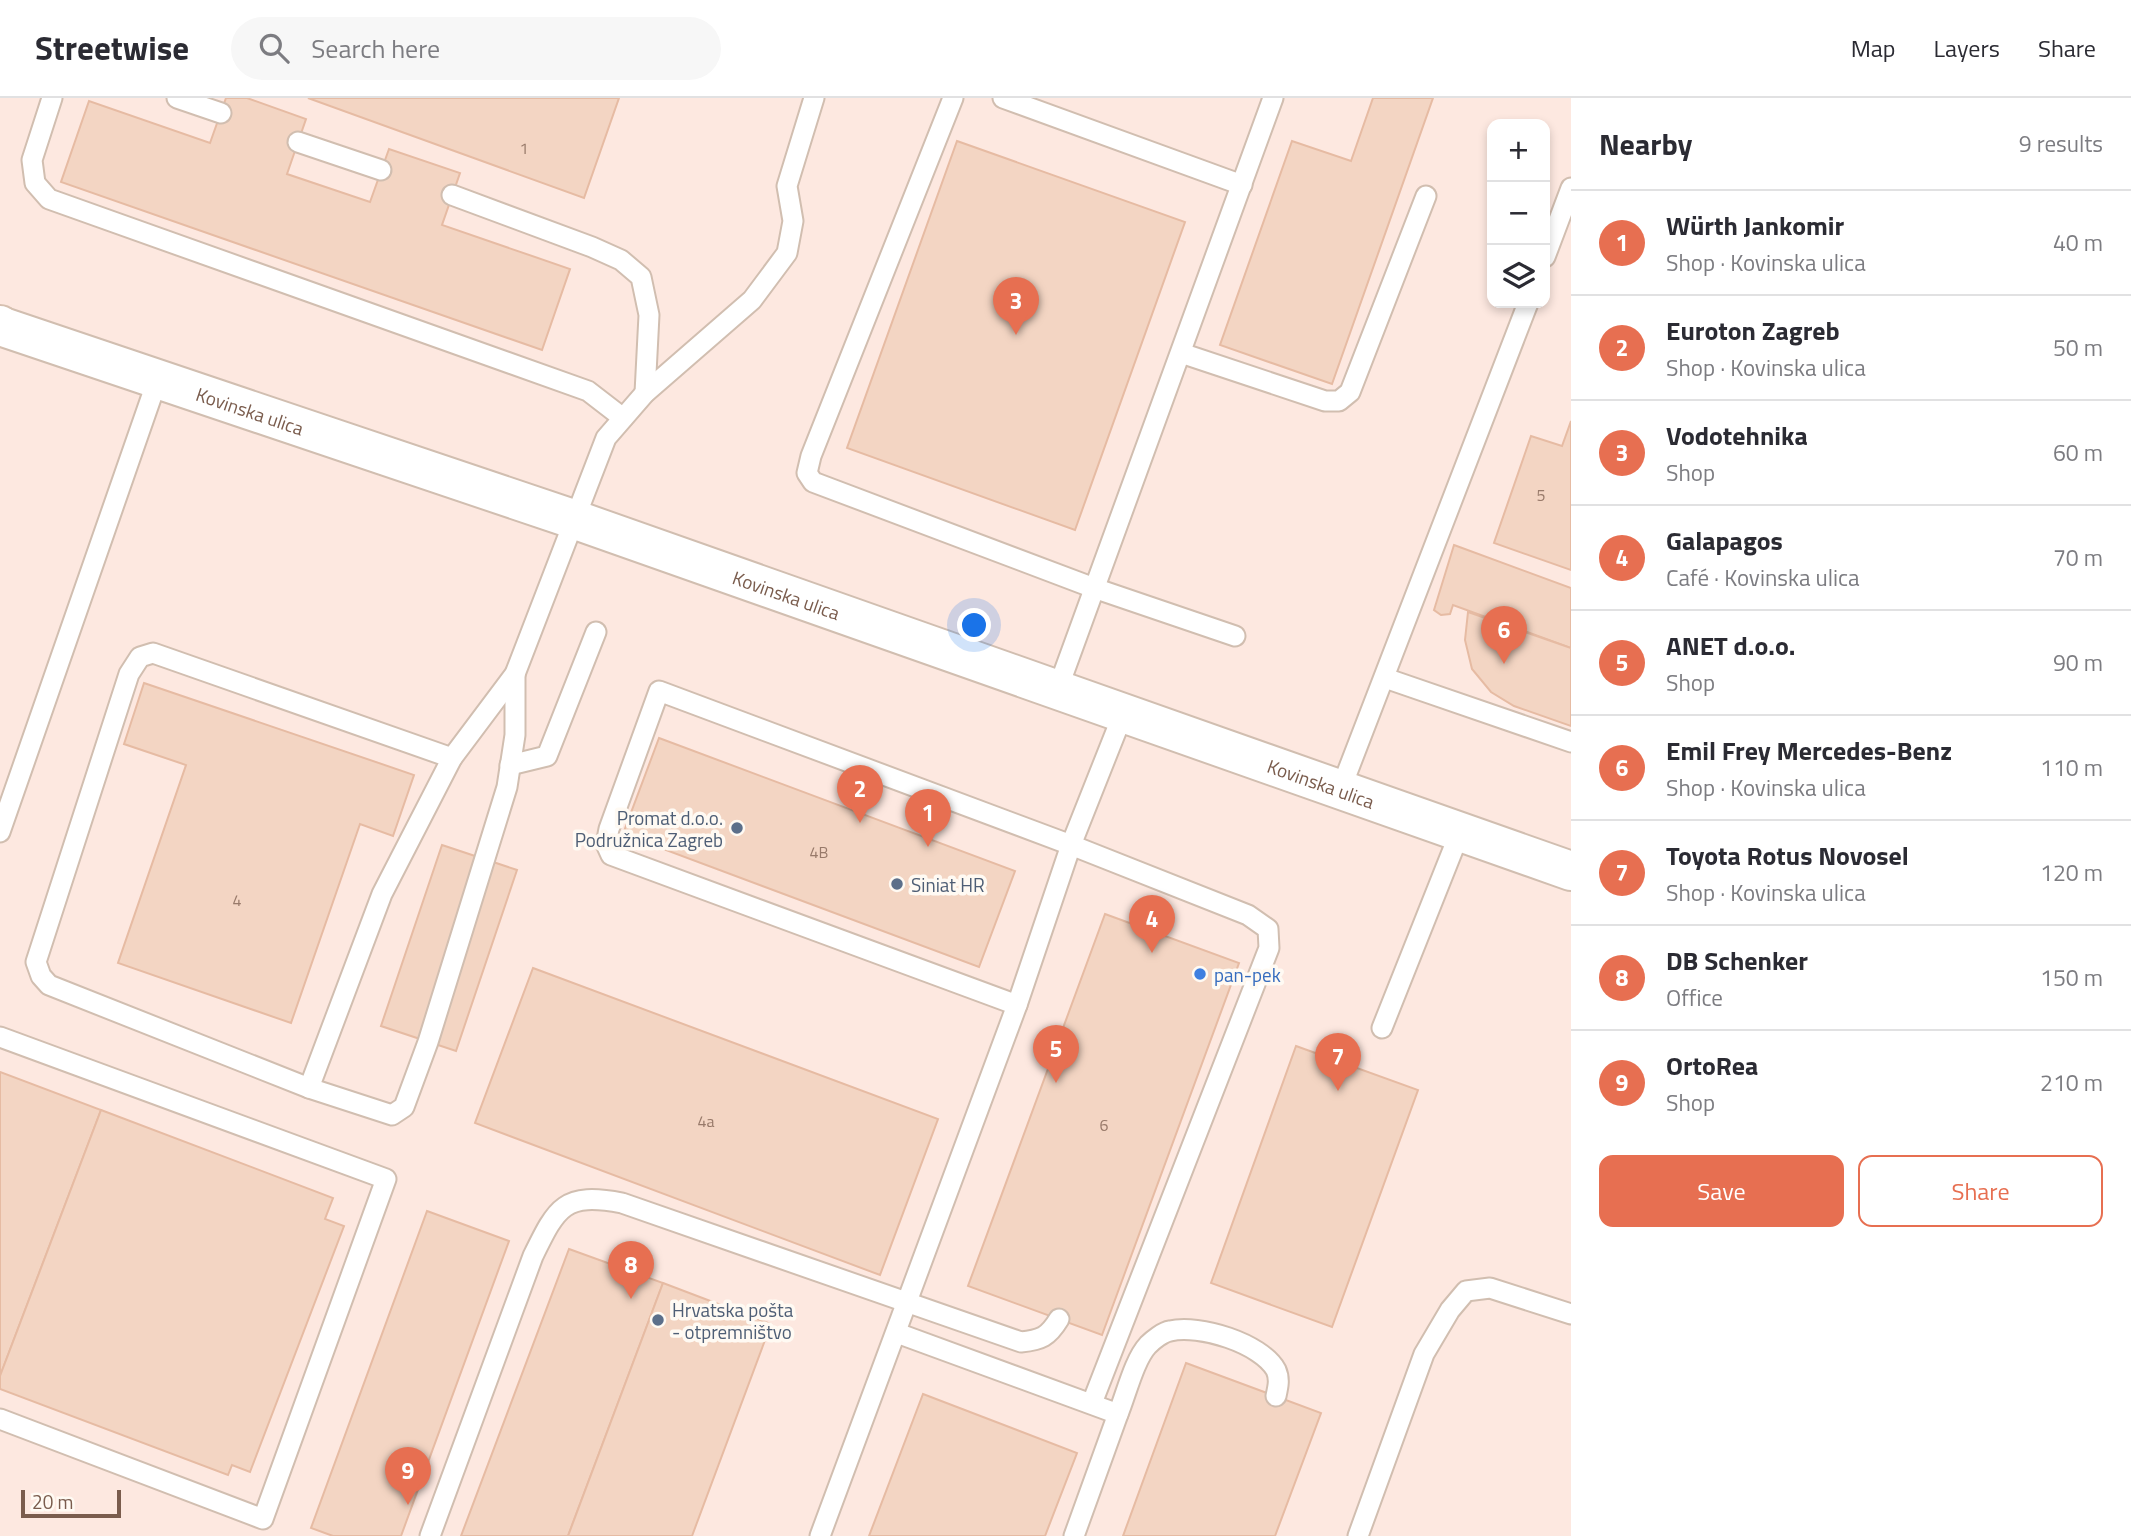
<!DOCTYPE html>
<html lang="en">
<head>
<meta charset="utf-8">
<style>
  :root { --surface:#fff; --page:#f7f7f7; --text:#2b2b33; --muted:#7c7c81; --line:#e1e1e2; --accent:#e76f51 }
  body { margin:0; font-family:"Titillium Web",sans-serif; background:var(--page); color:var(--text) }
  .controls { position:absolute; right:21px; top:21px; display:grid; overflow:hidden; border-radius:14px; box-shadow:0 4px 10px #0003 }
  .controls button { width:63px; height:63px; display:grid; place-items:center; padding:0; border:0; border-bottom:2px solid var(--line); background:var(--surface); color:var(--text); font:35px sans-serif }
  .scale { position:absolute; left:21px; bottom:18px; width:100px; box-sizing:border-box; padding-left:7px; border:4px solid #7a5c4d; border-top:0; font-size:19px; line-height:24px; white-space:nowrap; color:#7a5c4d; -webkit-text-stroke:5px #fffaf3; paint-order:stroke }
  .you { position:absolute; left:975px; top:528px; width:24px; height:24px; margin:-18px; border:5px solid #fff; border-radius:50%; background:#1a73e8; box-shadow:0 0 0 10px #1a73e833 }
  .badge { display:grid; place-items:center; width:46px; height:46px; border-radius:50%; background:var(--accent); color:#fff; font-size:23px; font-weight:700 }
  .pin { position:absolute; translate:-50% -58px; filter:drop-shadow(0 2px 4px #0008) }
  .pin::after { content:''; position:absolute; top:37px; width:24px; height:21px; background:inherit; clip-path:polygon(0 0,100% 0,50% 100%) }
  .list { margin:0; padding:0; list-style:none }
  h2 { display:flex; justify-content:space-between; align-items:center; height:91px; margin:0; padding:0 28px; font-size:30px }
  h2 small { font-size:23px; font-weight:400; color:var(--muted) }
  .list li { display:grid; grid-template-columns:46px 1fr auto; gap:21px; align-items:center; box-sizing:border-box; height:105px; padding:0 28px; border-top:2px solid var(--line) }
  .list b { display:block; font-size:26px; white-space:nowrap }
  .list p { margin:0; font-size:23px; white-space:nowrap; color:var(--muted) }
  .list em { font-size:23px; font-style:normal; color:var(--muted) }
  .actions { display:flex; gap:14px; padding:21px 28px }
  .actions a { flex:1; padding:16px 0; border:2px solid var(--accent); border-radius:14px; text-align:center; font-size:24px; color:var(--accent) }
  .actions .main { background:var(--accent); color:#fff }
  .icon { flex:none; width:38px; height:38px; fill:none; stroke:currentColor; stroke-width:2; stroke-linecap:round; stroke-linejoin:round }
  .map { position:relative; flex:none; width:1571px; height:1438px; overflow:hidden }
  header { display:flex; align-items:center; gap:42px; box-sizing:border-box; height:98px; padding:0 35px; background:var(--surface); border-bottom:2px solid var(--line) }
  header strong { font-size:33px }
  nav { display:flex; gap:38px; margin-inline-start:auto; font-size:24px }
  .search { width:490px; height:63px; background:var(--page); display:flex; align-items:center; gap:18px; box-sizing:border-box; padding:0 24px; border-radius:38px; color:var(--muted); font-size:26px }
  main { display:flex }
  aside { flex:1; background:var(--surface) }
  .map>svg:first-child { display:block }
  .commercial { fill:#fde8e0; fill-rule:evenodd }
  .building { fill:#f3d5c3; stroke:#e6bba3; stroke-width:2 }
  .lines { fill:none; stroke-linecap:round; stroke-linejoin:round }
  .lane-casing { stroke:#d1beb0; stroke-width:23 }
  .street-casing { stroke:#d1beb0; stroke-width:42 }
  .secondary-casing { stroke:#d6c0b0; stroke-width:42 }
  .lane { stroke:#fff; stroke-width:19 }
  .street { stroke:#fff; stroke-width:38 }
  .secondary { stroke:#fff; stroke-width:38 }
  .service-dot { fill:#5c6f8a; stroke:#fffaf3; stroke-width:2.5 }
  .shop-dot { fill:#3f7fe0; stroke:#fffaf3; stroke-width:2.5 }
  .labels { text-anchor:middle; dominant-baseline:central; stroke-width:7; stroke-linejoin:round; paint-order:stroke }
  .number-label { font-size:16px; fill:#987a6a }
  .street-label { font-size:19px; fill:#7a5c4d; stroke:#fffaf3 }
  .service-label { font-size:19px; fill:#4e5e75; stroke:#fffaf3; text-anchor:start }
  .shop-label { font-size:19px; fill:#366cbe; stroke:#fffaf3; text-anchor:start }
</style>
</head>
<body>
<header>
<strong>Streetwise</strong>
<div class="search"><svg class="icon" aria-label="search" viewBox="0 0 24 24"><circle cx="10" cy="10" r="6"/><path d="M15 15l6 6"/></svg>Search here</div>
<nav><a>Map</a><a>Layers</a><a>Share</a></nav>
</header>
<main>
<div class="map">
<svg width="1571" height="1438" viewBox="0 0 1571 1438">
  <rect width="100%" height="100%" fill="#fdf6ec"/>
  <path class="commercial" d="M0,0H1571V1438H0ZM1492,26H1545V205H1492Z"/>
  <g class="building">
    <polygon points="226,0 247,0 306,21 287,76 370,104 389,51 460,75 442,127 570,171 542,252 61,84 89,3 210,45"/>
    <polygon points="308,0 619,0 584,100"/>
    <polygon points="1373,0 1433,0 1332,286 1220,247 1292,43 1351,63"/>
    <polygon points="957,43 1185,124 1075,432 847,350"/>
    <polygon points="1571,323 1571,472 1494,445 1531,338 1562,348"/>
    <polygon points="1454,447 1571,490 1571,550 1453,507 1450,516 1441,517 1434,512"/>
    <polygon points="1468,514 1571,550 1571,628 1514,608 1491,594 1472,571 1465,542"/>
    <polygon points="144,585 414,677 393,738 360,726 291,925 118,865 186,667 124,646"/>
    <polygon points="659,640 1015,773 979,869 623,736"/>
    <polygon points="442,747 517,772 456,953 381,928"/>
    <polygon points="1105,816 1239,865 1102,1237 968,1188"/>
    <polygon points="533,870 938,1021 880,1177 475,1025"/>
    <polygon points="1296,948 1418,992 1332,1229 1211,1185"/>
    <polygon points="0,974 101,1012 0,1278"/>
    <polygon points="101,1012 333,1100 325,1121 344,1128 250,1374 232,1367 228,1377 0,1291 0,1278"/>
    <polygon points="427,1113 509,1143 401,1438 333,1438 311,1430"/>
    <polygon points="569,1151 663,1185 568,1438 461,1438"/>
    <polygon points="663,1185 771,1226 692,1438 568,1438"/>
    <polygon points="1186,1265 1321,1315 1275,1438 1123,1438"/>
    <polygon points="923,1296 1077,1355 1045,1438 869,1438"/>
  </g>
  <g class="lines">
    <defs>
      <g id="lane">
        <polyline points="52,0 32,62 35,85 49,101 588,293 623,320"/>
        <polyline points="177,0 221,15"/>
        <polyline points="953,0 811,358 807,375 813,384 1094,490 1235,538"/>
        <polyline points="1003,0 1242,87"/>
        <polyline points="298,44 381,72"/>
        <polyline points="452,97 592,149 621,162 641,179 649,217 645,295"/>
        <polyline points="1545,159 1571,90"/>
        <polyline points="1181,255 1325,303 1339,303 1350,294 1426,98"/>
        <polyline points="1385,580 1571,644"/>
        <polyline points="1057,593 1273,0"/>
        <polyline points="452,660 153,555 140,559 129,576 36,864 41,878 49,887 309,990 392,1017 404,1009 428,944 507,689 515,637 515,576"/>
        <polyline points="510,667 547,658 596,534"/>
        <polyline points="1340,693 1528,205"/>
        <polyline points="0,734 158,280"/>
        <polyline points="1017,907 611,757 606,746 609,731 659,593 1071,747 1248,817 1268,831 1269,850 1092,1305"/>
        <polyline points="1382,930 1460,734"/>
        <polyline points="0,939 386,1081 263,1421 0,1321"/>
        <polyline points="309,990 382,796 452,660 515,576 606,340 645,295 752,202 787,155 793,123 787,88 814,0"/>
        <polyline points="897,1235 1118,1316 1074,1438"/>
        <path d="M1118,1316C1126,1297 1134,1262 1148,1247C1153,1242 1163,1234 1170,1233C1199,1226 1261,1245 1276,1272C1280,1281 1278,1289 1276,1298"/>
        <path d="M430,1438L533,1158C557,1109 564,1094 622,1105L1021,1244C1041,1242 1048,1239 1059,1221"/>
        <polyline points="820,1438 1017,907 1071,747 1123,616"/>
        <polyline points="1358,1438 1424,1256 1450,1212 1466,1193 1490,1190 1571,1216"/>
      </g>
      <g id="street">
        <path id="s1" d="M0,228L573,421L1571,773"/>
      </g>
      <polyline id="secondary" points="0,227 2,229"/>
    </defs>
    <use href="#lane" class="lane-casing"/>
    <use href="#street" class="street-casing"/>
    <use href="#secondary" class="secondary-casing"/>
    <use href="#lane" class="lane"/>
    <use href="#street" class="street"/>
    <use href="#secondary" class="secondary"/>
  </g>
  <g class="service-dot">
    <circle cx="737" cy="730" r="7"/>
    <circle cx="897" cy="786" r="7"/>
    <circle cx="658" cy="1222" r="7"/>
  </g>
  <circle class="shop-dot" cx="1200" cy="876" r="7"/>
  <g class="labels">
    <g class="number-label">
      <text x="524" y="50">1</text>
      <text x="1541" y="397">5</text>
      <text x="819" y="754">4B</text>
      <text x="237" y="802">4</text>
      <text x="706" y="1023">4a</text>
      <text x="1104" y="1027">6</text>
    </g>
    <g class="street-label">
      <text stroke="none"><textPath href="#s1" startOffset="264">Kovinska ulica</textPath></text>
      <text stroke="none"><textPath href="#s1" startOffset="831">Kovinska ulica</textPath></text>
      <text stroke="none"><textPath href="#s1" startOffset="1398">Kovinska ulica</textPath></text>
    </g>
    <g class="service-label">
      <text x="723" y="719" text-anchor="end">Promat d.o.o.<tspan x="723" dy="22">Podružnica Zagreb</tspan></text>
      <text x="911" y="786">Siniat HR</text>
      <text x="672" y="1211">Hrvatska pošta<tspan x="672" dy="22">- otpremništvo</tspan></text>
    </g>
    <g class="shop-label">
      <text x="1214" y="876">pan-pek</text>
    </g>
  </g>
</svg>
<div class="controls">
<button>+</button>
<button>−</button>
<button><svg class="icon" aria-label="layers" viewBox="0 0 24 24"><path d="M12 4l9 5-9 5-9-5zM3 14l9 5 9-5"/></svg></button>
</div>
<div class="scale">20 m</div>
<div class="you"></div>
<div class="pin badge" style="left:928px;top:749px">1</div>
<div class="pin badge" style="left:860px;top:725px">2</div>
<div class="pin badge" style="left:1016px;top:237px">3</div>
<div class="pin badge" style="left:1152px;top:855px">4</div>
<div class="pin badge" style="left:1056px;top:985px">5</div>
<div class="pin badge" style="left:1504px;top:566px">6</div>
<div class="pin badge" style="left:1338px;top:993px">7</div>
<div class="pin badge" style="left:631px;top:1201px">8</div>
<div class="pin badge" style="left:408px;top:1407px">9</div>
</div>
<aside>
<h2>Nearby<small>9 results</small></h2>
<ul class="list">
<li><span class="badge">1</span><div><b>Würth Jankomir</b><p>Shop · Kovinska ulica</p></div><em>40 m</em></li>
<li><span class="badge">2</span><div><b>Euroton Zagreb</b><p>Shop · Kovinska ulica</p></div><em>50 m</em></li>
<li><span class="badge">3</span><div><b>Vodotehnika</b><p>Shop</p></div><em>60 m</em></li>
<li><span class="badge">4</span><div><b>Galapagos</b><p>Café · Kovinska ulica</p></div><em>70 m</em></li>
<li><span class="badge">5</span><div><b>ANET d.o.o.</b><p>Shop</p></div><em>90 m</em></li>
<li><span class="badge">6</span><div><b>Emil Frey Mercedes-Benz</b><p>Shop · Kovinska ulica</p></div><em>110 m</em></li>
<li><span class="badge">7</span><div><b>Toyota Rotus Novosel</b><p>Shop · Kovinska ulica</p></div><em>120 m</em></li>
<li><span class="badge">8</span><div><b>DB Schenker</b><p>Office</p></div><em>150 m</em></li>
<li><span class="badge">9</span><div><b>OrtoRea</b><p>Shop</p></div><em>210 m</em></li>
</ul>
<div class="actions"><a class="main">Save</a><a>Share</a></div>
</aside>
</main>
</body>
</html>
